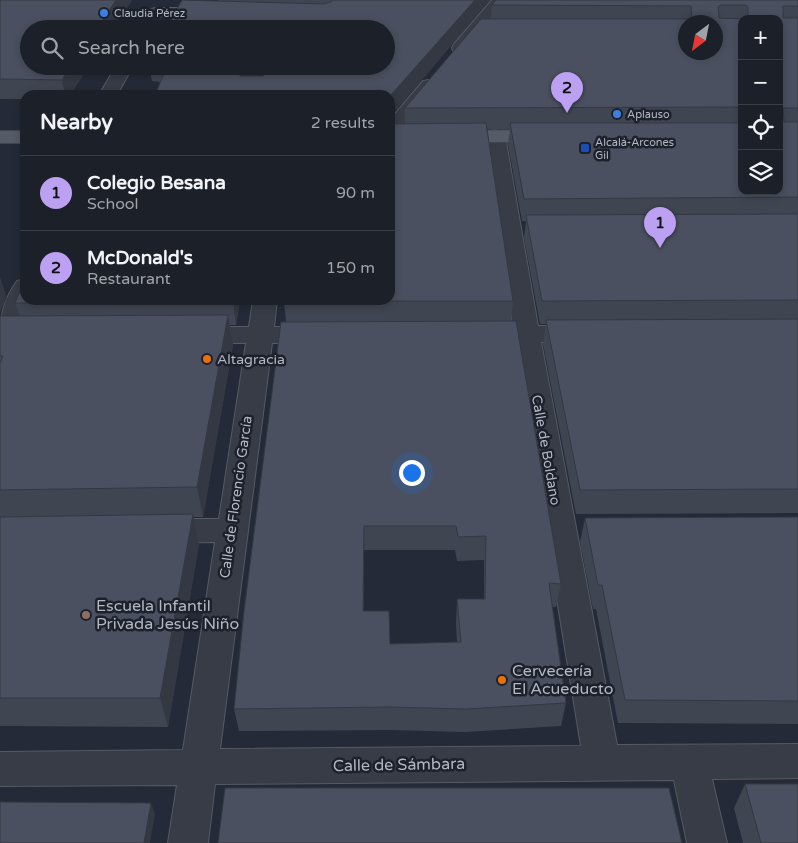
<!DOCTYPE html>
<html lang="en">
<head>
<meta charset="utf-8">
<style>
  :root { --surface:#1b2029; --page:#242831; --text:#f1f3f6; --muted:#a0a3a8; --line:#393e46; --accent:#bca0f2 }
  body { margin:0; font-family:"Varela Round",sans-serif; background:var(--page); color:var(--text) }
  .controls { position:absolute; right:15px; top:15px; display:grid; overflow:hidden; border-radius:10px; box-shadow:0 2px 8px #0003 }
  .controls button { width:45px; height:45px; display:grid; place-items:center; padding:0; border:0; border-bottom:1px solid var(--line); background:var(--surface); color:var(--text); font:25px sans-serif }
  .compass { position:absolute; left:678px; top:15px; width:45px; height:45px; border-radius:50%; background:var(--surface); box-shadow:0 2px 8px #0003; rotate:212deg }
  .you { position:absolute; left:411px; top:472px; width:18px; height:18px; margin:-12px; border:4px solid #fff; border-radius:50%; background:#1a73e8; box-shadow:0 0 0 8px #1a73e833 }
  .badge { display:grid; place-items:center; width:32px; height:32px; border-radius:50%; background:var(--accent); color:#111; font-size:16px; font-weight:700 }
  .pin { position:absolute; translate:-50% -41px; filter:drop-shadow(0 1px 2px #0008) }
  .pin::after { content:''; position:absolute; top:26px; width:18px; height:15px; background:inherit; clip-path:polygon(0 0,100% 0,50% 100%) }
  .list { margin:0; padding:0; list-style:none }
  h2 { display:flex; justify-content:space-between; align-items:center; height:65px; margin:0; padding:0 20px; font-size:21px }
  h2 small { font-size:16px; font-weight:400; color:var(--muted) }
  .list li { display:grid; grid-template-columns:32px 1fr auto; gap:15px; align-items:center; box-sizing:border-box; height:75px; padding:0 20px; border-top:1px solid var(--line) }
  .list b { display:block; font-size:19px; white-space:nowrap }
  .list p { margin:0; font-size:16px; white-space:nowrap; color:var(--muted) }
  .list em { font-size:16px; font-style:normal; color:var(--muted) }
  .icon { flex:none; width:28px; height:28px; fill:none; stroke:currentColor; stroke-width:2; stroke-linecap:round; stroke-linejoin:round }
  .map { position:relative; flex:none; width:798px; height:843px; overflow:hidden }
  .search { position:absolute; background:var(--surface); box-shadow:0 2px 8px #0003; left:20px; top:20px; width:375px; height:55px; display:flex; align-items:center; gap:12px; box-sizing:border-box; padding:0 18px; border-radius:28px; color:var(--muted); font-size:19px }
  .panel { position:absolute; background:var(--surface); box-shadow:0 2px 8px #0003; left:20px; top:90px; width:375px; height:215px; border-radius:15px }
  .map>svg:first-child { display:block }
  .lines { fill:none; stroke-linecap:round; stroke-linejoin:round }
  .street-casing { stroke:#555a65; stroke-width:2 }
  .primary-casing { stroke:#404550; stroke-width:2 }
  .street { fill:#373c47; fill-rule:evenodd }
  .primary { fill:#555b67; fill-rule:evenodd }
  .wall { fill:#404552; fill-rule:evenodd }
  .shaded-wall { fill:#343842 }
  .building { fill:#4a505f; stroke:#343842; fill-rule:evenodd }
  .shop-dot { fill:#3f7fe0; stroke:#1c212c; stroke-width:2 }
  .transit-dot { fill:#1a4fb4; stroke:#1c212c; stroke-width:2 }
  .food-dot { fill:#e8710a; stroke:#1c212c; stroke-width:2 }
  .education-dot { fill:#8d6e63; stroke:#1c212c; stroke-width:2 }
  .labels { text-anchor:middle; dominant-baseline:central; stroke-width:5; stroke-linejoin:round; paint-order:stroke }
  .far-poi-label { font-size:11px; fill:#b2b7c3; stroke:#1c212c; text-anchor:start }
  .poi-label { font-size:14px; fill:#b2b7c3; stroke:#1c212c; text-anchor:start }
  .street-label { font-size:14px; fill:#b2b7c3; stroke:#1c212c }
  .near-poi-label { font-size:16px; fill:#b2b7c3; stroke:#1c212c; text-anchor:start }
  .near-street-label { font-size:16px; fill:#b2b7c3; stroke:#1c212c }
</style>
</head>
<body>
<div class="map">
<svg width="798" height="843" viewBox="0 0 798 843">
  <rect width="100%" height="100%" fill="#242a37"/>
  <g class="lines">
    <defs>
      <g id="street">
        <polygon points="492,0 508,0 466,52 454,52 452,48 454,44"/>
        <polygon points="155,8 214,8 220,10 222,13 220,16 214,18 149,16 147,13 149,10"/>
        <polygon points="116,66 133,66 117,95 99,95"/>
        <polygon points="429,80 435,81 438,85 397,136 390,138 390,120 423,81"/>
        <polygon points="495,130 502,132 505,136 538,326 581,326 590,329 593,334 590,339 581,342 541,342 617,745 798,744 798,778 712,779 727,843 687,843 674,780 215,784 208,843 168,843 177,785 0,786 0,752 183,750 215,542 159,543 148,539 144,531 148,523 159,519 219,519 246,343 194,343 185,340 182,335 185,330 194,327 249,327 253,300 277,300 274,327 316,327 325,330 328,335 325,340 316,343 272,343 220,749 581,746 515,342 481,342 472,339 469,334 472,329 481,326 513,326 485,136 488,132"/>
        <path d="M25,279V300H31L13,341L0,343C0,319 2,302 17,281Z"/>
      </g>
      <g id="primary">
        <polygon points="545,130 552,132 555,136 552,140 545,142 390,143 390,131"/>
        <rect x="0" y="131" width="25" height="12"/>
      </g>
    </defs>
    <use href="#street" class="street-casing"/>
    <use href="#primary" class="primary-casing"/>
    <use href="#street" class="street"/>
    <use href="#primary" class="primary"/>
  </g>
  <g class="wall">
    <polygon points="0,0 132,0 113,29 29,29 29,66 89,66 70,95 25,95 25,99 0,99"/>
    <polygon points="218,0 490,0 390,117 161,82 152,81 149,66 266,66 258,76 386,66 218,1"/>
    <path d="M798,0V513L576,514L543,344L546,324H540L524,238L526,221H522L508,145L510,129H487L513,301L511,321L561,584L556,607H552L566,703L561,726L465,732L390,730L239,731L234,709L286,322L284,301L405,123V108L491,19L492,5ZM742,19L779,191H742ZM364,550H455L457,561L484,560V599H457L456,623L457,642L390,644L364,611Z"/>
    <polygon points="20,274 25,274 25,300 240,300 236,325 230,325 233,345 203,517 193,517 199,544 168,727 0,726 0,316 20,316 15,303 23,284"/>
    <polygon points="798,517 798,724 618,723 596,609 593,609 580,542 585,518"/>
    <polygon points="745,784 798,843 743,843 734,808"/>
  </g>
  <g class="shaded-wall">
    <polygon points="116,0 132,0 113,29 97,29"/>
    <polygon points="475,0 490,0 390,117 390,96"/>
    <polygon points="71,66 89,66 70,95 65,95 62,80"/>
    <polygon points="247,66 266,66 243,94 240,73"/>
    <polygon points="0,277 7,298 0,312"/>
    <polygon points="233,300 240,300 236,325 233,302"/>
    <polygon points="228,315 233,345 203,517 197,487"/>
    <polygon points="193,514 199,544 168,727 160,698"/>
    <polygon points="364,526 364,635 363,611"/>
    <polygon points="151,803 155,814 150,843 144,843"/>
  </g>
  <g class="building">
    <polygon points="0,0 116,0 97,29 29,29 29,66 71,66 62,80 0,79"/>
    <polygon points="182,0 324,4 331,2 332,0 475,0 390,96 390,95 155,95 167,66 247,66 240,73 240,76 263,76 271,66 386,66 386,29 166,29"/>
    <path d="M496,0H798V6H783V18H798V108H783L784,122H798V197L524,199L510,123H742V191H779V19H742V107L405,108L481,19H690L692,17L691,6L492,5ZM720,5H746L748,7V17L746,19L719,18L718,7ZM686,22H716V52H686Z"/>
    <polygon points="486,123 513,301 284,301 284,300 390,300 390,124"/>
    <polygon points="798,214 798,300 542,301 526,215"/>
    <polygon points="25,279 25,300 233,300 233,302 15,303"/>
    <polygon points="228,315 197,487 0,490 0,363 3,356 0,356 0,316"/>
    <polygon points="798,319 798,489 580,490 546,320"/>
    <path d="M516,321L561,584L549,583L566,703L466,709L389,707L234,709L244,611L281,322ZM364,526H456L458,537L486,536L485,599H457L461,642L390,644L389,611H363Z"/>
    <polygon points="193,514 160,698 0,698 0,517"/>
    <polygon points="798,517 798,701 625,700 602,585 598,585 585,518"/>
    <polygon points="745,784 798,784 798,843 761,843"/>
    <polygon points="225,788 669,788 682,843 218,843"/>
    <polygon points="0,802 151,803 144,843 0,843"/>
  </g>
  <g class="shop-dot">
    <circle cx="104" cy="13" r="5"/>
    <circle cx="617" cy="114" r="5"/>
  </g>
  <rect class="transit-dot" x="580" y="143" width="10" height="10" rx="2.5"/>
  <g class="food-dot">
    <circle cx="207" cy="359" r="5"/>
    <circle cx="502" cy="680" r="5"/>
  </g>
  <circle class="education-dot" cx="86" cy="615" r="5"/>
  <g class="labels">
    <g class="far-poi-label">
      <text x="114" y="13">Claudia Pérez</text>
      <text x="627" y="114">Aplauso</text>
      <text x="595" y="142">Alcalá-Arcones<tspan x="595" dy="13">Gil</tspan></text>
    </g>
    <g class="poi-label">
      <text x="217" y="359">Altagracia</text>
    </g>
    <g class="street-label">
      <text transform="translate(546 450) rotate(80)">Calle de Boldano</text>
      <text transform="translate(236 497) rotate(-82)">Calle de Florencio García</text>
    </g>
    <g class="near-poi-label">
      <text x="96" y="606">Escuela Infantil<tspan x="96" dy="18">Privada Jesús Niño</tspan></text>
      <text x="512" y="671">Cervecería<tspan x="512" dy="18">El Acueducto</tspan></text>
    </g>
    <g class="near-street-label">
      <text transform="translate(399 765) rotate(-1)">Calle de Sámbara</text>
    </g>
  </g>
</svg>
<div class="controls">
<button>+</button>
<button>−</button>
<button><svg class="icon" aria-label="locate" viewBox="0 0 24 24"><circle cx="12" cy="12" r="6"/><path d="M12 2v4M12 18v4M2 12h4M18 12h4"/></svg></button>
<button><svg class="icon" aria-label="layers" viewBox="0 0 24 24"><path d="M12 4l9 5-9 5-9-5zM3 14l9 5 9-5"/></svg></button>
</div>
<svg class="compass" viewBox="-18 -18 36 36"><path d="M0-13l5 13h-10z" fill="#e53935"/><path d="M0 13l5-13h-10z" fill="#a0a3a8"/></svg>
<div class="you"></div>
<div class="pin badge" style="left:660px;top:248px">1</div>
<div class="pin badge" style="left:567px;top:113px">2</div>
<div class="search"><svg class="icon" aria-label="search" viewBox="0 0 24 24"><circle cx="10" cy="10" r="6"/><path d="M15 15l6 6"/></svg>Search here</div>
<section class="panel">
<h2>Nearby<small>2 results</small></h2>
<ul class="list">
<li><span class="badge">1</span><div><b>Colegio Besana</b><p>School</p></div><em>90 m</em></li>
<li><span class="badge">2</span><div><b>McDonald's</b><p>Restaurant</p></div><em>150 m</em></li>
</ul>
</section>
</div>
</body>
</html>
